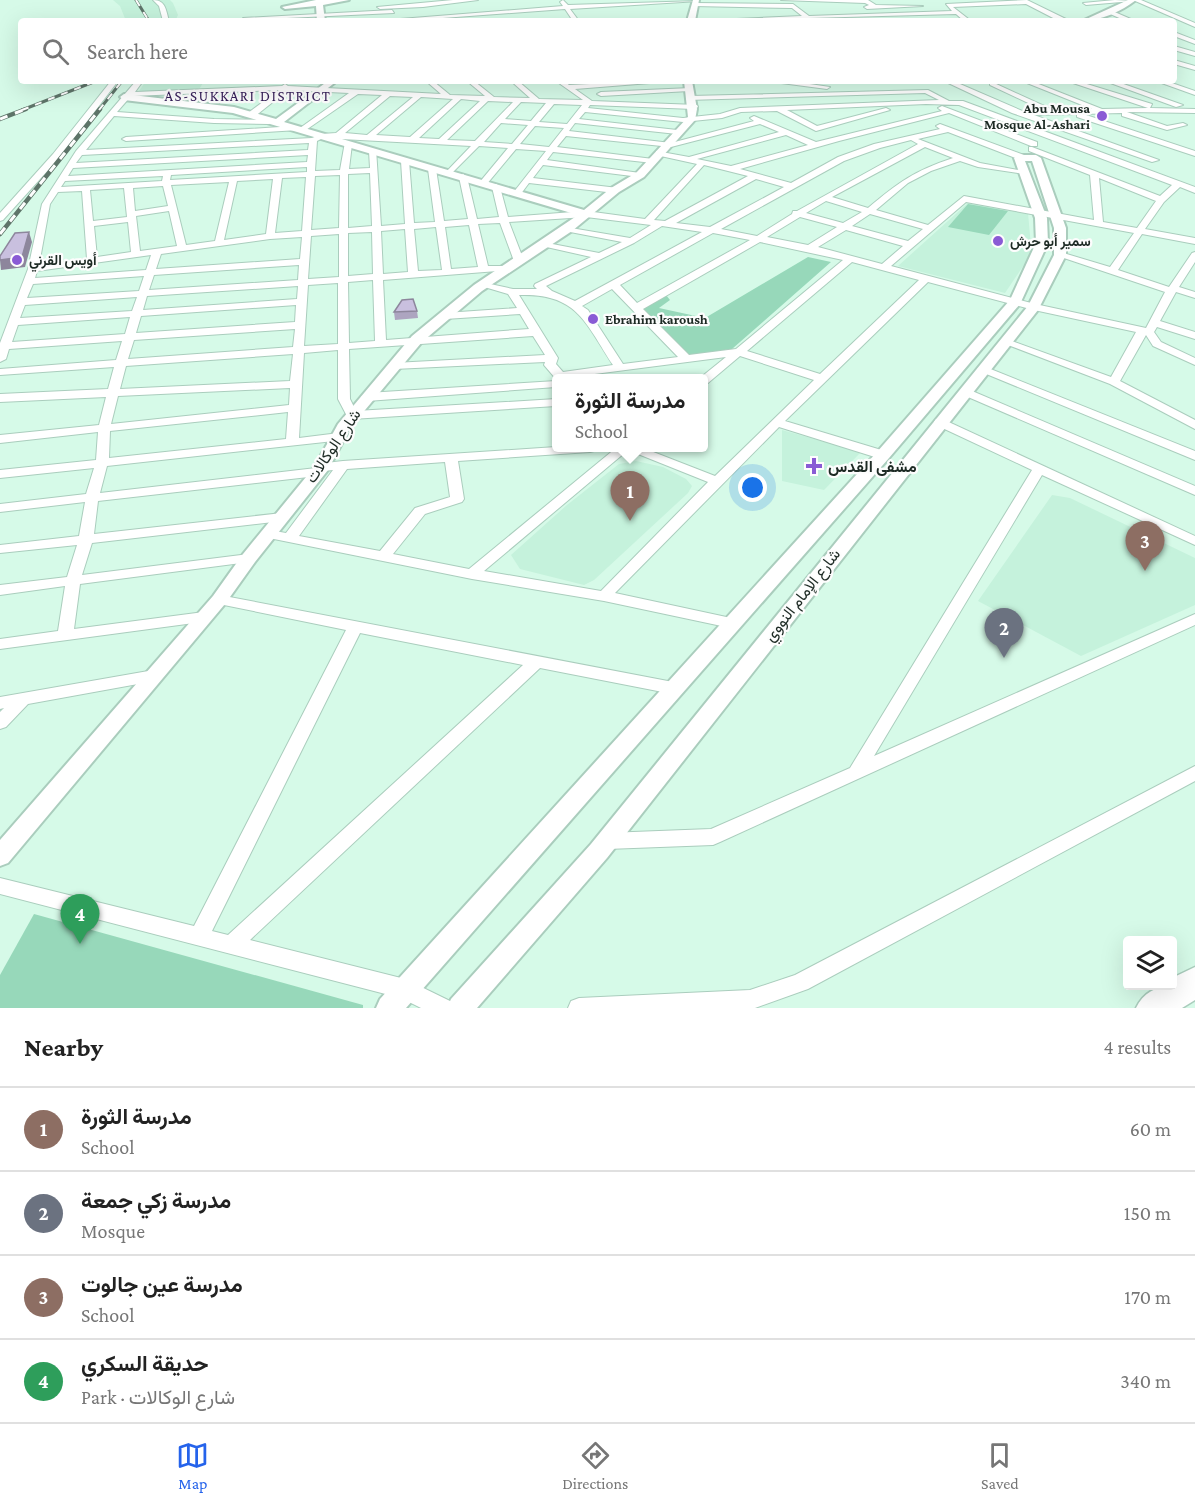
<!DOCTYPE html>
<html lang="en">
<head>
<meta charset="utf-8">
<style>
  :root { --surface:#fff; --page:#f2f2f2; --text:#222; --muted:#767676; --line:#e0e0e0; --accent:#2563eb }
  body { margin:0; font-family:"Crimson Pro",Vazirmatn,serif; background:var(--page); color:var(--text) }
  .controls { position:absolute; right:18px; bottom:18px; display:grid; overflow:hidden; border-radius:6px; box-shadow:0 6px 24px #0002 }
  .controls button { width:54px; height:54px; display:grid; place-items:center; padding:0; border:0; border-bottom:2px solid var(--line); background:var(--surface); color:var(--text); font:30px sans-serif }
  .you { position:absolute; left:753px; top:488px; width:21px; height:21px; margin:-15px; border:4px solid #fff; border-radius:50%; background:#1a73e8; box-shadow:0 0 0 9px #1a73e833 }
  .badge { display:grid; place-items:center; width:39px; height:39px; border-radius:50%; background:var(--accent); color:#fff; font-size:20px; font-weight:700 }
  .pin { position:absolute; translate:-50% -50px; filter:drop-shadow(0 2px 3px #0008) }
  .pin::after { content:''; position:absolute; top:32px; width:21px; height:18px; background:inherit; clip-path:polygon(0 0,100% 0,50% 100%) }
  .popup { position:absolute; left:552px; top:374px; width:156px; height:78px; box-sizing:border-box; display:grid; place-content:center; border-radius:6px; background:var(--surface); filter:drop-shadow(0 2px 4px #0005); font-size:20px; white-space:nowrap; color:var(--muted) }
  .popup b { font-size:22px; color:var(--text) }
  .popup::after { content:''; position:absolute; left:50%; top:100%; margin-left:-12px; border:12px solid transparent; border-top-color:var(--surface) }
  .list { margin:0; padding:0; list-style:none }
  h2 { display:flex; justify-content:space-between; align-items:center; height:78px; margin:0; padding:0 24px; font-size:26px }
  h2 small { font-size:20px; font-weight:400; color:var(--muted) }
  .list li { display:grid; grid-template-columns:39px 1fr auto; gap:18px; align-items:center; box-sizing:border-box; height:84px; padding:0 24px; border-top:2px solid var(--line) }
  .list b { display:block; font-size:22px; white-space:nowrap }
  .list p { margin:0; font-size:20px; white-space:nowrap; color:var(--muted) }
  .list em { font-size:20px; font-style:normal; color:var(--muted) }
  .icon { flex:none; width:33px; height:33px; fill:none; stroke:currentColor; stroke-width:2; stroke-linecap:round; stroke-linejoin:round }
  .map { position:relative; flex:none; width:1195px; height:1008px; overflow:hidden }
  .search { position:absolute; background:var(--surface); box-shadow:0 6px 24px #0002; left:18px; right:18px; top:18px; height:66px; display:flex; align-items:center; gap:15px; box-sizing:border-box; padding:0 21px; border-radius:6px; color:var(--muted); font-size:22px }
  .sheet { height:414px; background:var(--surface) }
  nav { display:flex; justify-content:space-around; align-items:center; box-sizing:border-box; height:84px; border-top:2px solid var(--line); background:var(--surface); font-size:16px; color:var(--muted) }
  nav a { display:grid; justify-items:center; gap:3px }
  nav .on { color:var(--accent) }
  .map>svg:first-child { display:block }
  .built { fill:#c5f2dc }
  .green { fill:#97d8ba }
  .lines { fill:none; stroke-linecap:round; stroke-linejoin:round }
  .minor-casing { stroke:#aacdbd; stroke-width:2 }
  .tertiary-casing { stroke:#aacdbd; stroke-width:4 }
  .primary-casing { stroke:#aacdbd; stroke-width:3 }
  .minor { fill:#fff; fill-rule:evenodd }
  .tertiary { fill:#fff; fill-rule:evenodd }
  .primary { fill:#fff; fill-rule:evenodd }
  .rail-far1-casing { stroke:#5e7469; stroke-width:3 }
  .rail-casing { stroke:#5e7469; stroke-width:4.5 }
  .rail-far1 { stroke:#fdfdfd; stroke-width:2; stroke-dasharray:7; stroke-linecap:butt }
  .rail { stroke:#fdfdfd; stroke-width:3; stroke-dasharray:8; stroke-linecap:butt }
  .wall { fill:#ada5c0 }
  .shaded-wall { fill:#8d869c }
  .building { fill:#c9c0df; stroke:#8d869c; stroke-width:1.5 }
  .poi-dot { fill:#8a5bd5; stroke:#fdfdfd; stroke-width:2 }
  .labels { text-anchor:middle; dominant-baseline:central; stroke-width:4.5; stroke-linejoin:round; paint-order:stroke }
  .far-poi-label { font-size:14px; font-weight:bold; fill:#1d2a24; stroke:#fdfdfd; text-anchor:start }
  .far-neighbourhood-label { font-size:15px; letter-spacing:1.5px; fill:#351e58; stroke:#fdfdfd }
  .street-label { font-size:16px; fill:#1d2a24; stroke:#fdfdfd }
  .poi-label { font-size:16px; font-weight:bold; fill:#1d2a24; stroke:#fdfdfd; text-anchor:start }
</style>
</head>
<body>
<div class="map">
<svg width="1195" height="1008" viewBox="0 0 1195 1008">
  <rect width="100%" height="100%" fill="#d6fae8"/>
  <g class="built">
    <polygon points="113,0 170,0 173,3 178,15 175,21 126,21 120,6"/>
    <polygon points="146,81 204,81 200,88 191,91 139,91"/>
    <polygon points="969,202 1028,213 1031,246 1028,259 1005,293 898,266"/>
    <polygon points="782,430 861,452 824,490 782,481"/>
    <polygon points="636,461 663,467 686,479 692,486 688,493 594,580 584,585 520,569 511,555 567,505 619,464"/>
    <polygon points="1052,495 1070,498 1195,558 1195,605 1081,656 978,601"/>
  </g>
  <g class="green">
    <polygon points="968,204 1008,211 989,235 948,227"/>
    <polygon points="808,257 831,262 732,349 688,355 641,308 666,295 670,300 659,308 705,318"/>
    <polygon points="34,914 363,1005 363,1008 0,1008 0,975"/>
  </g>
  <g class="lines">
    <defs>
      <g id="minor">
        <path d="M153,0C166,0 166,11 169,21H163L159,6Z"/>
        <polygon points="453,0 478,0 423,7 380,9 377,7"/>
        <polygon points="563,0 568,5 699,1 570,9 579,21 573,21 565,9 402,21 375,21 563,6 560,2"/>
        <polygon points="781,0 868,0 876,5 923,6 867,9 864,7 869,5 865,3"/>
        <polygon points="1027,0 1070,21 1057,20 1026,4 953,7 971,21 964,21 956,14 692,21 802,16 792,8 693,6 695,3 793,4 809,16 952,11 946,4"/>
        <polygon points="1115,0 1133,1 1086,5 1083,3"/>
        <polygon points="1133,0 1141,0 1195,23 1195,27"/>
        <polygon points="392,10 394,13 246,20 243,18"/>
        <polygon points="1110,10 1133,20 1134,21 1126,21 1108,13"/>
        <polygon points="1174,32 1195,40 1195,44 1174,36"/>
        <polygon points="1174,46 1195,52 1195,56 1174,50"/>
        <polygon points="1174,60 1195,66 1195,70 1174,64"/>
        <polygon points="111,81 118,81 59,158 3,220 0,221 0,213 53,154"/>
        <path d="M136,81H143L135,92L282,86L285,84L288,86L441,94L426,81H433L450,95L485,96L467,81H474L494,97L530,98L511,81H518L539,99L583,100L556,81H564L569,85L653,81L650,83L575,89L592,101L697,105L698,107L694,109L590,105L588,108L683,118L720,114L740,108L939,100L925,93L687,100V96H690L928,90L949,101H963L1195,187V193L1180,187L1164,202L1145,229L1195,238V244L1142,234L1118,270L1169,287L1192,253L1195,252V262L1179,287L1195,292V298L1176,292L1160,321L1195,332V339L1157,327L1154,332L1161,342L1195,358V365L1153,346L1146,335L1120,381L1195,420V429L1110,384L1000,342L1005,339L1009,340L1111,377L1136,332L1034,310L928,282L785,421L888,452L889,455L888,458H878L779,427L615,593L731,618L736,619L739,623L736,627L731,628L604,601L472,579L264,537L262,534L264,531L269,530L286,533L333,470L323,471L322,475L317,476L98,501L94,534L282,513L289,517L282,521L92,543L82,575L249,554L256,558L249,562L80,584L74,629L204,612L209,613L212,617L209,621L0,649V639L58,631L65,586L0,595V585L67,577L77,545L0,553V545L79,536L85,502L0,512V504L86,494L94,468L0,478V470L96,460L98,432L0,443V435L99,425L106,397L0,402V394L108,389L114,367L0,375V369L116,360L122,341L9,349L6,359L0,362V343L28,269L42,204L76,151ZM279,90L248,113V117H254L288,90L349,93L300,128L299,130L303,132L358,94L382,95L336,133L322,134L312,138L86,150L114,116L214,123L269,124L273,122L269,120L214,119L117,112L131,96ZM390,96L413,97L367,135L345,133ZM421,97L453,99L410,137L376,135ZM461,99L480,101L439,139L419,138ZM488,101L513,102L475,141L447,140ZM521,102L546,103L531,121L505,119ZM554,104L582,105L567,124L539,122ZM926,104L959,105L1172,185L1160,196L1032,147H1029V151L1090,175L1094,220L964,196L928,225L876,210L908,183L931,171L960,161L978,167L1025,174L1029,172L980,163L918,139L948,132L1018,159H1024V155L940,124L936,126L940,129L874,144L838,157L791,183L740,169L839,141L949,113L1031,146H1037V142L942,106L938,108L942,111L816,142L754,116L750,118L754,121L671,143L569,131L575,123L677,134L681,132L677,130L579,119L585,112L683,122L722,118L741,112L777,111L816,131L890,110L886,108L817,126L787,110ZM501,123L528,125L512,144L484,142ZM760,124L779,132L689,157L656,151V155L697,164L645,219L586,211L508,217L500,187L496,184L492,187L499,217L477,219L467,177L463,174L459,177L468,219L444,221L436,169L432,167L428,169L435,222L414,223L409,161L405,159L401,161L405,224L381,226L376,149L369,151L370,168L349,169L352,144L345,142L340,170L315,171L317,141L323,138L471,146L446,172V176H449L479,146L508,148L479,183L483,186L486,185L516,149L546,151L513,193L514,195H520L529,183L615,193L619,190L618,188L533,178L543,165L640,177L644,175L640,173L547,160L553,152L653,163L657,161L653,159L557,147L566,136L671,147ZM535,126L564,128L549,147L520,144ZM786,135L808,145L731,166L697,159ZM911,140L918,144L797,211H793L792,214L757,236L721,229L844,161L880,148ZM309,143L308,150L76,163L82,155ZM925,147L953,158C914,171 899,182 868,208L832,197ZM308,155L307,162L68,176L73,168ZM704,165L748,176L665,221L654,220ZM307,167V172L170,180L171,175ZM370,173L372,226L348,228V174ZM340,175L339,228L311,230L315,176ZM163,176L162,181L61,187L65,181ZM306,177L302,231L275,233L282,178ZM1099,178L1156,201L1137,228L1103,222ZM273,179L266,234L224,240L237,181ZM756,179L784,187L710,227L676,223ZM229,182L215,241L186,245L171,185ZM163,186L168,206L135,211L133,188ZM124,188L127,217L93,221L90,190ZM82,191L87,259L39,265L50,204L58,192ZM826,201L862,212L843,223L806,213ZM966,202L1134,233L1110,267L1060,252L1055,255L1165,292L1146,328L1035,304L891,266ZM169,211L177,246L140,251L136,216ZM870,214L923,229L908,241L852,226ZM586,217L651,225L630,238L565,227V231L622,242L599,253L542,242V246L591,257L535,284L534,286L537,289H513L481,282V286L508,294L517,308L445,313L440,316L445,319L520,314L529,329L386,340L383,280L510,270V266H488L478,224L500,223L514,261L519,264L524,261L509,222ZM800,217L837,227L808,245L767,237ZM128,222L131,252L97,257L94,226ZM469,225L478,267L451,269L445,227ZM662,226L702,232L575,301L552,291L546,286L634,243ZM436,227L442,270L418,271L414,229ZM405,229L408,272L383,274L381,231ZM846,230L903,246L882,264L818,247ZM372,232L373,274L348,276V233ZM713,233L750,240L637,303L620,285ZM339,234V277L308,279L311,236ZM302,237L300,259L156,269L161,254L270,239ZM760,242L843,260L736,349L689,355L643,309ZM151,255L146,270L35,278L37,271ZM852,262L919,280L820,374L747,351ZM299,265L298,280L149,290L154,275ZM144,276L139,291L27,298L33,284ZM373,280L375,341L349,343L348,282ZM338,283V344L304,346L308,285ZM298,286L297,299L143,310L147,296ZM612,289L678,357L623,364L588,310L582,306ZM519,295C577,293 585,322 613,365L563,372L556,364L558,358ZM137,297L132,311L20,318L25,305ZM296,305L295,322L136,333L141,316ZM130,317L125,334L12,342L18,325ZM295,329L293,347L128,359L134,340ZM533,336L545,355L394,363L388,366L394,369L545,362L544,365L556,379L726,357L700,378H704V384L708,383L740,356L814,380L715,476L643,448H616L469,569L393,554L425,514L462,502L464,499L458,461L590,452L594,451L596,448L556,447L343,461L317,464L316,468L100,493L107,466L343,440L345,437L339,433L299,438L304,353L338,350V399L348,418L352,419L556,406V399L356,411L350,399L349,349ZM293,354L290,381L120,389L126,366ZM290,388L289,405L111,424L118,396ZM288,412L286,439L109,458L110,431ZM628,450L708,482L601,591L484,571ZM445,462L450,497L415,508L380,551L299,536L347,469Z"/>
        <polygon points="766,81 789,81 830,87 827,89"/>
        <polygon points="944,81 953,81 1027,113 1043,110 990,85 990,83 994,83 1053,110 1092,109 1022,81 1031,81 1102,109 1148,108 1067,81 1077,81 1152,104 1150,108 1195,109 1195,113 1127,112 1167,126 1183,123 1187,125 1167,130 1122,116 1122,113 1083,114 1195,151 1195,156 1077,117 1077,114 1034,115 1159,160 1152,162 1012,113"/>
        <polygon points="1105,81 1115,81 1183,105 1176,107"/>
        <polygon points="1156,81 1166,81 1195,91 1195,95"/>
        <polygon points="691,88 689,91 601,96 597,94 601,92"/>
        <polygon points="295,126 298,126 298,130 126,141 122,139 126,137"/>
        <polygon points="983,366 1195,451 1195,460 979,371 977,369"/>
        <polygon points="556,381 556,387 367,401 361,397 367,393"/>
        <polygon points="965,388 1195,486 1195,495 961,394 959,392 961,390"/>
        <polygon points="940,418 1195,536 1195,545 1042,475 874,756 1195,614 1195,625 720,842 713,845 607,849 600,846 598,841 600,836 607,833 711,829 850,768 1032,470 936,425 934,422 936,419"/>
        <path d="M219,595L673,682L679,684L681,688L679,692L673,694L540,668L250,940L405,979L450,1001L453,1008H421L401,998L0,894V878L194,926L346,630L214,603L211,600L214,597ZM360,633L523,665L228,935L212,931Z"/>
        <polygon points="154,670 160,672 162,676 160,680 28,704 6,727 0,729 0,712 4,708 0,709 0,697"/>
        <polygon points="1195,766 1195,781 808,989 755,1008 568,1008 571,1001 579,998 750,990 795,975"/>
      </g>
      <g id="tertiary">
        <polygon points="316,0 349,0 323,5 325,21 317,21 316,6 285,9 282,7"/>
        <polygon points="693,0 699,0 695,21 687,21"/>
        <path d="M1128,0H1136C1122,11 1100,21 1082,21Z"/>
        <polygon points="328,81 337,81 284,122 584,210 611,188 636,173 688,117 684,81 692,81 697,109 695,120 644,177 619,192 572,231 482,291 422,342 350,428 328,470 255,562 225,604 8,863 0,866 0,840 213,596 243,554 315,466 338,424 412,336 474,285 578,215 233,113 124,100 120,97 124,94 234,107 276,119"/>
        <polygon points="1019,155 1036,155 1041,158 1066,228 1066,255 1038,310 607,858 477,1008 447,1008 451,999 591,844 1028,306 1054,255 1054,228 1032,161 1025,161 1047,218 1048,243 1020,304 889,458 406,1008 376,1008 380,999 877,452 1010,300 1036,243 1035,218 1014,158"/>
      </g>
      <path id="primary" d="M1195,967V1000L1182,1008H1136C1143,993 1156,986 1172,986V978Z"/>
    </defs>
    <use href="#minor" class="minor-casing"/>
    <use href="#tertiary" class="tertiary-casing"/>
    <use href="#primary" class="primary-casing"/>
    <use href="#minor" class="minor"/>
    <use href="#tertiary" class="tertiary"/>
    <use href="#primary" class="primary"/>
    <defs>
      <g id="rail-far1">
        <polyline points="136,0 149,21"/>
        <polyline points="22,110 96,81"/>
        <polyline points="99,110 122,81"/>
      </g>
      <g id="rail">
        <polyline points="0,119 26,109"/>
        <polyline points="0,234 100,109"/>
      </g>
    </defs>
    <use href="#rail-far1" class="rail-far1-casing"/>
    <use href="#rail" class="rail-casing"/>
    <use href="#rail-far1" class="rail-far1"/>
    <use href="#rail" class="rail"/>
  </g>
  <polygon class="wall" points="417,311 418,318 395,320 394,312"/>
  <polygon class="shaded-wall" points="29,232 32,242 25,267 1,270 0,260"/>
  <g class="building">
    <polygon points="29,232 22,257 0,260 0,256 15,233"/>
    <polygon points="413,299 417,311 394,312 402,300"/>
  </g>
  <g class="poi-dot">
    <circle cx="1102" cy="116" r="6"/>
    <circle cx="998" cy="241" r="6"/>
    <circle cx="17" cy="260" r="6"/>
    <circle cx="593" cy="319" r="6"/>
    <path d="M811 457h6v6h6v6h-6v6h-6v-6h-6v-6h6z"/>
  </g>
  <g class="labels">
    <g class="far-poi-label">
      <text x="1090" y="108" text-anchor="end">Abu Mousa<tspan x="1090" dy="16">Mosque Al-Ashari</tspan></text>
      <text x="1010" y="241">سمير أبو حرش</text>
      <text x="29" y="260">أويس القرني</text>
      <text x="605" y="319">Ebrahim karoush</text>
    </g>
    <g class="far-neighbourhood-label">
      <text x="248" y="96">AS-SUKKARI DISTRICT</text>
    </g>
    <g class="street-label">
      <text transform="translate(333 446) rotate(-56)">شارع الوكالات</text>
      <text transform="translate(802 595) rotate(-52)">شارع الإمام النووي</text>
    </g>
    <g class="poi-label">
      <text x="828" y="466">مشفى القدس</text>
    </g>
  </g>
</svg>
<div class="controls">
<button><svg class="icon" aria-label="layers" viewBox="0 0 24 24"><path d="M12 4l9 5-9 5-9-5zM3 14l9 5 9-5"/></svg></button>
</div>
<div class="you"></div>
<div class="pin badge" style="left:630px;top:521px;background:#8d6e63">1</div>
<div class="popup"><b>مدرسة الثورة</b>School</div>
<div class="pin badge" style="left:1004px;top:658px;background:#6b7280">2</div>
<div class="pin badge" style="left:1145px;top:571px;background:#8d6e63">3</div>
<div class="pin badge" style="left:80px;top:944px;background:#2e9e5b">4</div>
<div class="search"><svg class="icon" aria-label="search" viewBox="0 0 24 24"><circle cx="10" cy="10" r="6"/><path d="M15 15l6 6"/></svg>Search here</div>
</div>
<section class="sheet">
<h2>Nearby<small>4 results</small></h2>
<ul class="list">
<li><span class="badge" style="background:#8d6e63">1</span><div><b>مدرسة الثورة</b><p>School</p></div><em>60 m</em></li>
<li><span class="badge" style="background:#6b7280">2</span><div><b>مدرسة زكي جمعة</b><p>Mosque</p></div><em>150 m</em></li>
<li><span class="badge" style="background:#8d6e63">3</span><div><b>مدرسة عين جالوت</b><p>School</p></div><em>170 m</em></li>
<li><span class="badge" style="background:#2e9e5b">4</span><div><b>حديقة السكري</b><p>Park · شارع الوكالات</p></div><em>340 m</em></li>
</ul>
</section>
<nav>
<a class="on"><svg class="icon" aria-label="map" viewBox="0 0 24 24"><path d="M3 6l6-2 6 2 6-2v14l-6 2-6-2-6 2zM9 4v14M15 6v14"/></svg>Map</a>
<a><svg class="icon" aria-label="directions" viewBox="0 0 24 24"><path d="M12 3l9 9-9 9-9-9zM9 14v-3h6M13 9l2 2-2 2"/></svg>Directions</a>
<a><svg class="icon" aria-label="saved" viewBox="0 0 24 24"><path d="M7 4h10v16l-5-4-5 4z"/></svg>Saved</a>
</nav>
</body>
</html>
